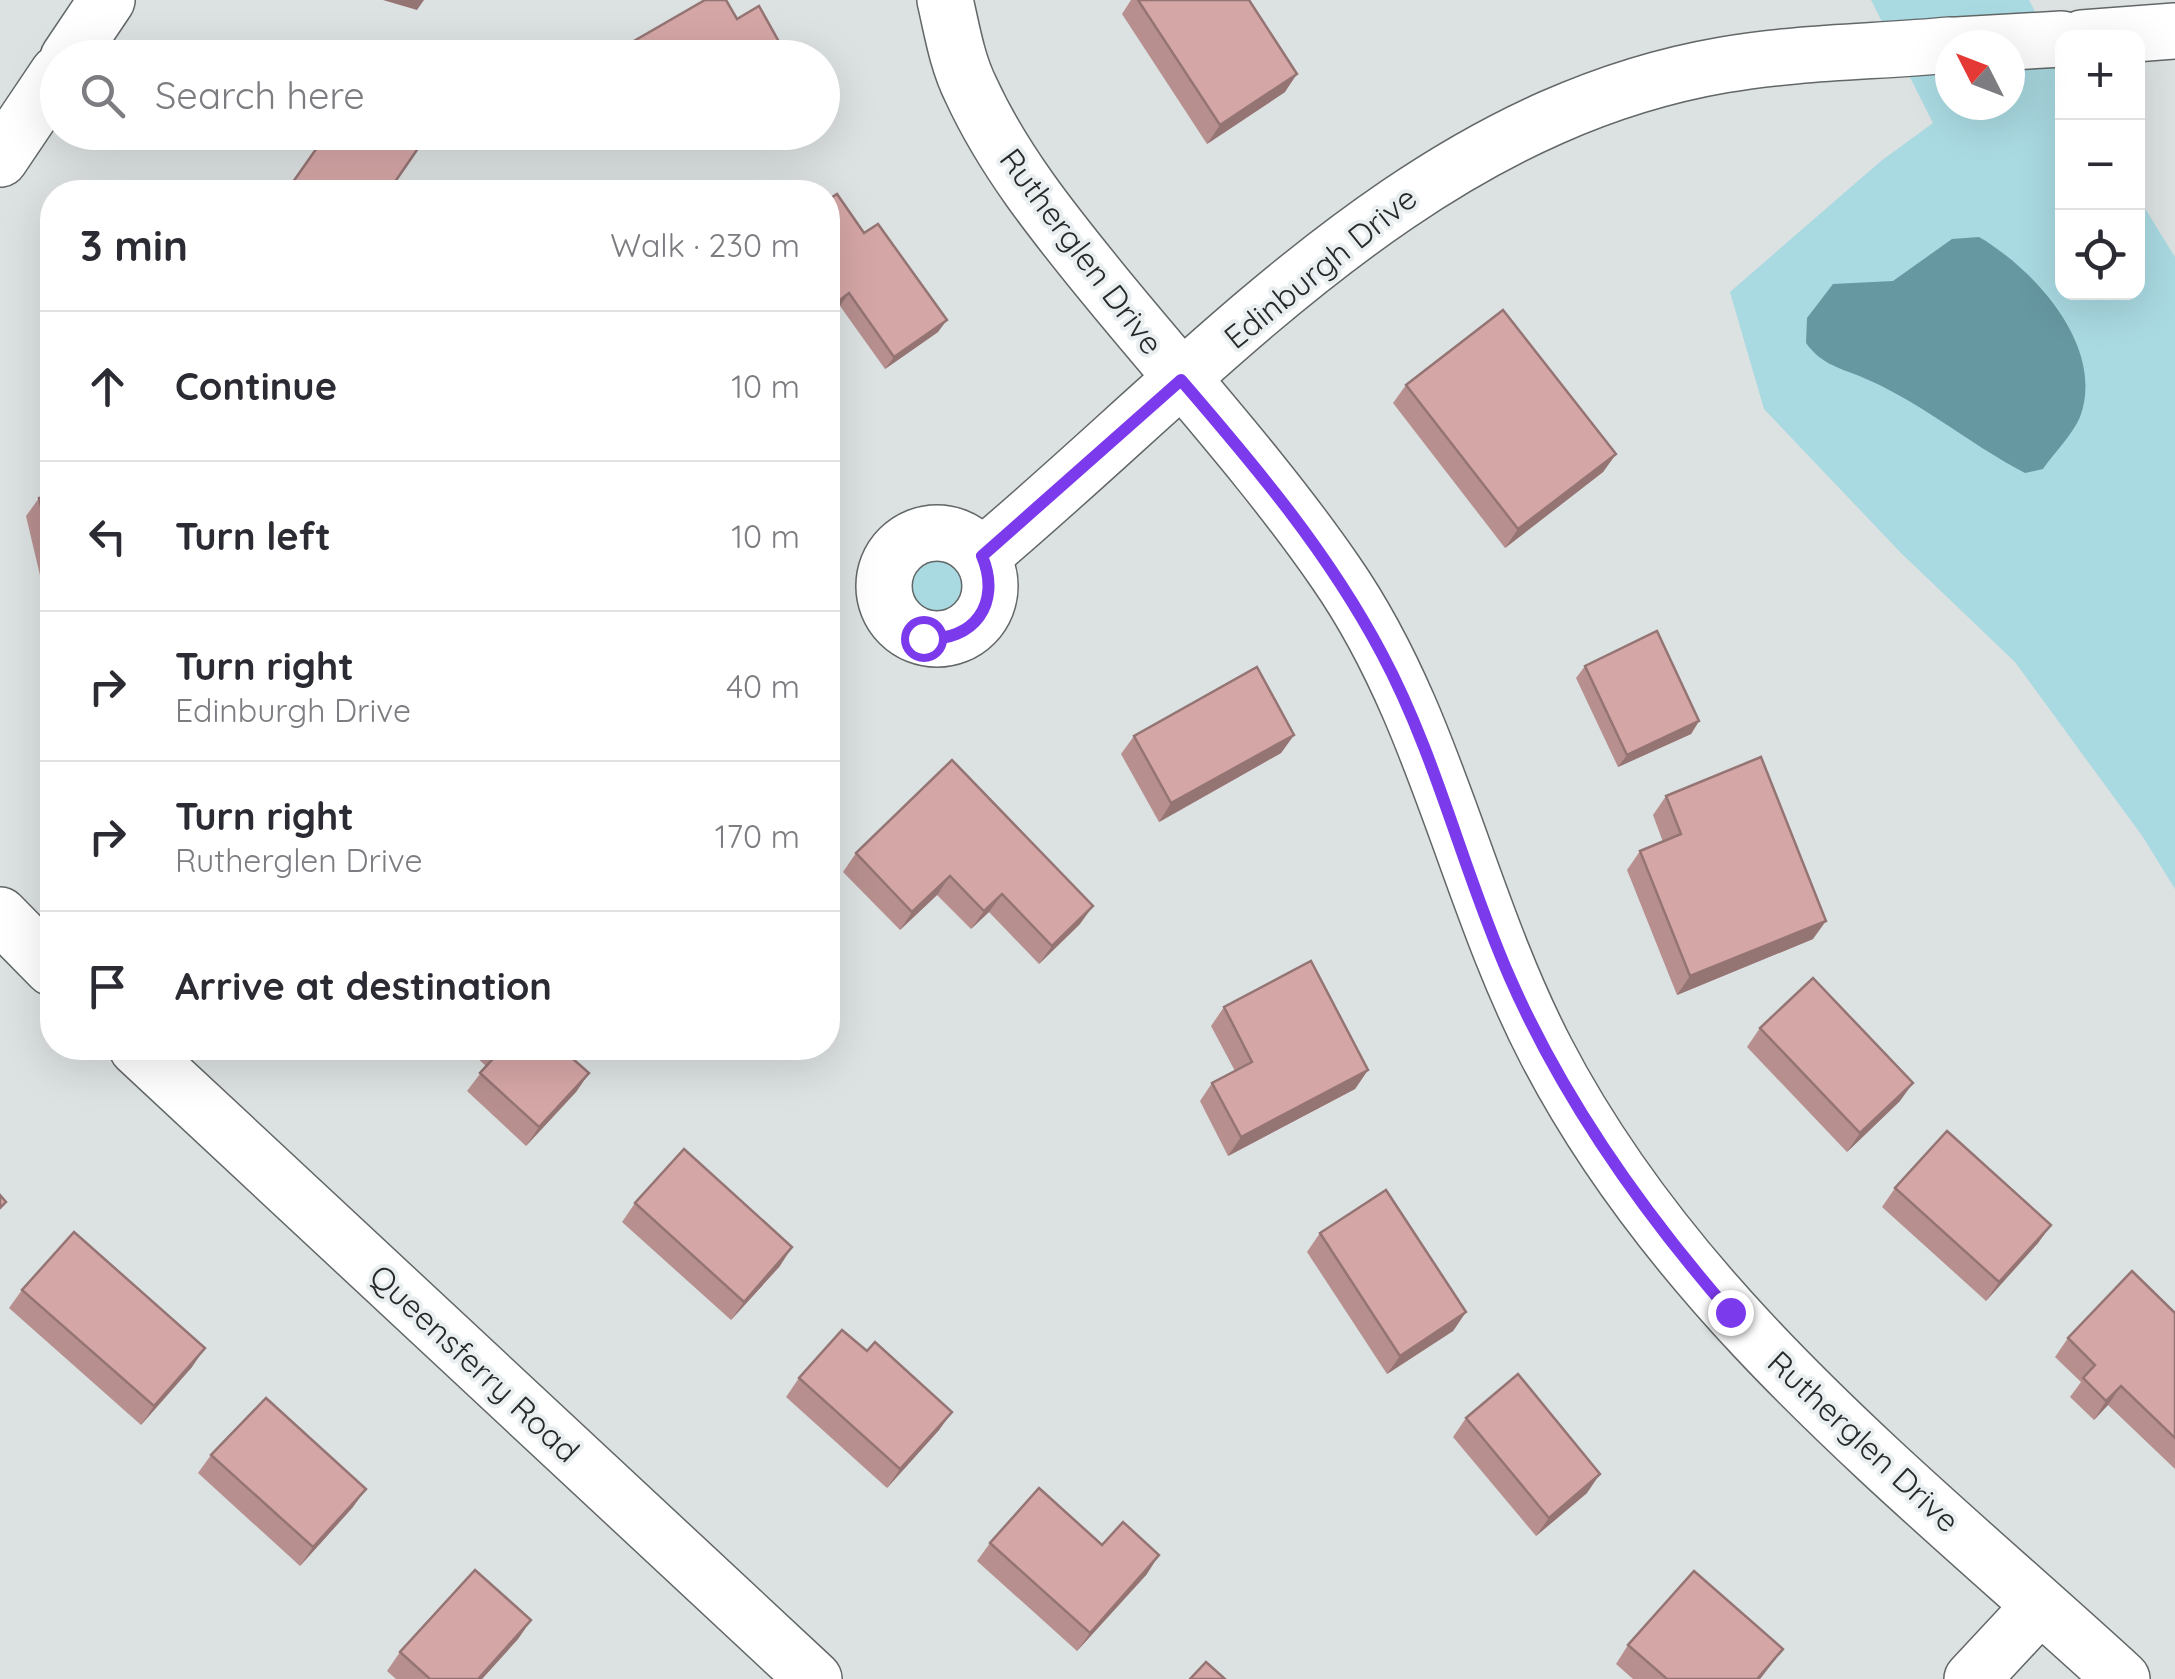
<!DOCTYPE html>
<html lang="en">
<head>
<meta charset="utf-8">
<style>
  :root { --surface:#fff; --page:#f7f7f7; --text:#2b2b33; --muted:#7c7c81; --line:#e1e1e2 }
  body { margin:0; font-family:Quicksand,sans-serif; background:var(--page); color:var(--text) }
  .controls { position:absolute; right:30px; top:30px; display:grid; overflow:hidden; border-radius:20px; box-shadow:0 10px 40px #0002 }
  .controls button { width:90px; height:90px; display:grid; place-items:center; padding:0; border:0; border-bottom:2px solid var(--line); background:var(--surface); color:var(--text); font:50px sans-serif }
  .compass { position:absolute; left:1935px; top:30px; width:90px; height:90px; border-radius:50%; background:var(--surface); box-shadow:0 10px 40px #0002; rotate:312deg }
  .stop { position:absolute; width:30px; height:30px; margin:-22px; border:8px solid #7c3aed; border-radius:50%; background:#fff }
  .stop.end { background:#7c3aed; border-color:#fff; box-shadow:0 2px 10px #0008 }
  .list { margin:0; padding:0; list-style:none }
  h2 { display:flex; justify-content:space-between; align-items:center; height:130px; margin:0; padding:0 40px; font-size:42px }
  h2 small { font-size:32px; font-weight:400; color:var(--muted) }
  .list li { display:grid; grid-template-columns:65px 1fr auto; gap:30px; align-items:center; box-sizing:border-box; height:150px; padding:0 40px; border-top:2px solid var(--line) }
  .list b { display:block; font-size:38px; white-space:nowrap }
  .list p { margin:0; font-size:32px; white-space:nowrap; color:var(--muted) }
  .list em { font-size:32px; font-style:normal; color:var(--muted) }
  .icon { flex:none; width:55px; height:55px; fill:none; stroke:currentColor; stroke-width:2; stroke-linecap:round; stroke-linejoin:round }
  .map { position:relative; flex:none; width:2175px; height:1679px; overflow:hidden }
  .search { position:absolute; background:var(--surface); box-shadow:0 10px 40px #0002; left:40px; top:40px; width:800px; height:110px; display:flex; align-items:center; gap:25px; box-sizing:border-box; padding:0 35px; border-radius:55px; color:var(--muted); font-size:38px }
  .panel { position:absolute; background:var(--surface); box-shadow:0 10px 40px #0002; left:40px; top:180px; width:800px; height:880px; border-radius:40px }
  .map>svg:first-child { display:block }
  .green { fill:#a9d9e1; fill-rule:evenodd }
  .water { fill:#6698a1 }
  .lines { fill:none; stroke-linecap:round; stroke-linejoin:round }
  .minor-casing { stroke:#626768; stroke-width:58 }
  .minor { stroke:#fff; stroke-width:55 }
  .wall { fill:#b78f8f }
  .shaded-wall { fill:#957474 }
  .building { fill:#d5a6a6; stroke:#957474; stroke-width:2.5 }
  .route { stroke:#7c3aed; stroke-width:12 }
  .labels { text-anchor:middle; dominant-baseline:central; stroke-width:8; stroke-linejoin:round; paint-order:stroke }
  .street-label { font-size:32px; fill:#282a2a; stroke:#e9eff0 }
</style>
</head>
<body>
<div class="map">
<svg width="2175" height="1679" viewBox="0 0 2175 1679">
  <rect width="100%" height="100%" fill="#dce1e2"/>
  <g class="green">
    <path d="M1871,0H2029L2062,64V292H2138V197L2175,257V889L2143,837L2015,662L1901,553L1764,409L1730,292L1881,161L1933,123ZM1950,45H2010V105H1950Z"/>
    <circle cx="936" cy="588" r="30"/>
  </g>
  <path class="water" d="M1979,237C2034,269 2106,347 2080,417C2073,434 2054,453 2043,469L2025,473C1966,442 1919,400 1857,375C1835,367 1820,362 1806,343L1807,318L1833,284L1893,281L1952,239Z"/>
  <g class="lines">
    <defs>
      <g id="minor">
        <path d="M945,0C952,30 957,62 971,90C1003,160 1052,221 1100,280C1179,377 1265,470 1336,573C1436,717 1466,897 1546,1051C1679,1308 1913,1487 2122,1679"/>
        <polyline points="2082,38 2175,31"/>
        <polyline points="1957,45 2062,39"/>
        <polyline points="68,58 107,0"/>
        <polyline points="0,159 58,73"/>
        <circle cx="937" cy="586" r="53"/>
        <path d="M982,556C1208,366 1417,118 1723,65C1797,52 1875,52 1950,45"/>
        <polyline points="0,915 52,968"/>
        <polyline points="137,1048 814,1679"/>
        <polyline points="1972,1679 2040,1606"/>
      </g>
    </defs>
    <use href="#minor" class="minor-casing"/>
    <use href="#minor" class="minor"/>
  </g>
  <g class="wall">
    <polygon points="1131,0 1249,0 1285,92 1207,144 1122,14"/>
    <polygon points="737,19 788,58 622,58 634,41"/>
    <polygon points="663,132 694,132 671,146"/>
    <polygon points="828,200 864,233 938,332 885,369 840,306 828,315"/>
    <polygon points="52,349 52,365 45,359"/>
    <polygon points="1406,385 1616,454 1603,472 1505,548 1393,403"/>
    <polygon points="52,494 52,626 26,516 39,498"/>
    <polygon points="1585,666 1699,721 1691,734 1618,767 1576,678"/>
    <polygon points="1294,735 1281,753 1159,822 1121,754 1134,736"/>
    <polygon points="952,760 1080,924 1039,964 989,912 971,929 937,895 900,930 843,872 856,853"/>
    <polygon points="1666,796 1813,939 1677,995 1627,870 1640,851 1663,842 1653,815"/>
    <polygon points="1224,1007 1368,1070 1355,1089 1228,1156 1200,1101 1212,1083 1235,1071 1211,1026"/>
    <polygon points="1760,1028 1900,1101 1847,1152 1747,1047"/>
    <polygon points="466,1048 586,1048 575,1061 589,1073 576,1092 526,1146 467,1091 486,1066"/>
    <polygon points="1895,1188 2051,1225 2038,1243 1986,1301 1882,1207"/>
    <polygon points="635,1203 780,1266 731,1320 622,1222"/>
    <polygon points="1320,1233 1466,1312 1453,1331 1387,1374 1307,1252"/>
    <polygon points="22,1290 192,1367 141,1425 9,1308"/>
    <polygon points="2175,1313 2175,1469 2108,1405 2094,1420 2070,1397 2081,1382 2055,1357 2068,1338"/>
    <polygon points="867,1351 952,1412 939,1430 887,1488 786,1397 799,1378"/>
    <polygon points="1466,1418 1587,1493 1536,1536 1453,1437"/>
    <polygon points="211,1455 353,1507 300,1566 198,1473"/>
    <polygon points="990,1543 1102,1545 1147,1574 1077,1651 977,1561"/>
    <polygon points="531,1620 518,1639 482,1679 396,1679 387,1671 400,1652"/>
    <polygon points="1628,1645 1783,1649 1760,1679 1633,1679 1616,1664"/>
  </g>
  <g class="shaded-wall">
    <polygon points="383,0 424,0 417,10"/>
    <polygon points="1297,74 1285,92 1207,144 1220,125"/>
    <polygon points="680,132 694,132 671,146"/>
    <polygon points="849,293 840,306 828,315 828,309"/>
    <polygon points="947,320 938,332 885,369 894,357"/>
    <polygon points="1616,454 1603,472 1505,548 1518,529"/>
    <polygon points="1699,721 1691,734 1618,767 1627,755"/>
    <polygon points="1294,735 1281,753 1159,822 1171,803"/>
    <polygon points="950,876 937,895 900,930 912,912"/>
    <polygon points="1002,894 989,912 971,929 984,911"/>
    <polygon points="1093,906 1080,924 1039,964 1052,946"/>
    <polygon points="1826,921 1813,939 1677,995 1690,976"/>
    <polygon points="1368,1070 1355,1089 1228,1156 1241,1137"/>
    <polygon points="589,1073 576,1092 526,1146 539,1127"/>
    <polygon points="1913,1083 1900,1101 1847,1152 1860,1133"/>
    <polygon points="2051,1225 2038,1243 1986,1301 1999,1282"/>
    <polygon points="792,1247 780,1266 731,1320 744,1302"/>
    <polygon points="1466,1312 1453,1331 1387,1374 1400,1356"/>
    <polygon points="205,1348 192,1367 141,1425 154,1406"/>
    <polygon points="2121,1386 2108,1405 2094,1420 2106,1401"/>
    <polygon points="952,1412 939,1430 887,1488 900,1469"/>
    <polygon points="1600,1474 1587,1493 1536,1536 1549,1518"/>
    <polygon points="366,1489 353,1507 300,1566 313,1547"/>
    <polygon points="1159,1555 1147,1574 1077,1651 1090,1633"/>
    <polygon points="531,1620 518,1639 482,1679 478,1679"/>
    <polygon points="1783,1649 1760,1679 1757,1679"/>
  </g>
  <g class="building">
    <polygon points="705,0 726,0 737,19 759,6 788,58 643,58 634,41"/>
    <polygon points="1138,0 1249,0 1297,74 1220,125"/>
    <polygon points="328,132 404,132 421,144 388,192 286,192"/>
    <polygon points="837,194 864,233 878,224 947,320 894,357 849,293 828,309 828,200"/>
    <polygon points="1503,310 1616,454 1518,529 1406,385"/>
    <polygon points="52,494 52,553 39,498"/>
    <polygon points="1657,631 1699,721 1627,755 1585,666"/>
    <polygon points="1257,667 1294,735 1171,803 1134,736"/>
    <polygon points="1761,757 1826,921 1690,976 1640,851 1681,834 1666,796"/>
    <polygon points="952,760 1093,906 1052,946 1002,894 984,911 950,876 912,912 856,853"/>
    <polygon points="1311,961 1368,1070 1241,1137 1212,1083 1252,1062 1224,1007"/>
    <polygon points="1813,978 1913,1083 1860,1133 1760,1028"/>
    <polygon points="499,1048 584,1048 573,1059 589,1073 539,1127 480,1073 501,1050"/>
    <polygon points="1947,1131 2051,1225 1999,1282 1895,1188"/>
    <polygon points="684,1149 792,1247 744,1302 635,1203"/>
    <polygon points="1386,1190 1466,1312 1400,1356 1320,1233"/>
    <polygon points="0,1195 6,1202 0,1208"/>
    <polygon points="74,1232 205,1348 154,1406 22,1290"/>
    <polygon points="2132,1271 2175,1313 2175,1438 2121,1386 2106,1401 2083,1378 2095,1365 2068,1338"/>
    <polygon points="842,1330 867,1351 875,1342 952,1412 900,1469 799,1378"/>
    <polygon points="1518,1374 1600,1474 1549,1518 1466,1418"/>
    <polygon points="266,1398 366,1489 313,1547 211,1455"/>
    <polygon points="1039,1488 1102,1545 1123,1522 1159,1555 1090,1633 990,1543"/>
    <polygon points="475,1570 531,1620 478,1679 430,1679 400,1652"/>
    <polygon points="1694,1571 1783,1649 1757,1679 1667,1679 1628,1645"/>
    <polygon points="1206,1662 1225,1679 1190,1679"/>
  </g>
  <g class="lines">
    <path class="route" d="M923,638C974,643 1002,603 982,556L1181,380C1256,467 1328,552 1382,654C1437,757 1463,872 1510,978C1564,1101 1642,1211 1730,1312"/>
  </g>
  <g class="labels">
    <g class="street-label">
      <text transform="translate(1082 251) rotate(53)">Rutherglen Drive</text>
      <text transform="translate(1320 267) rotate(-39)">Edinburgh Drive</text>
      <text transform="translate(475 1363) rotate(43)">Queensferry Road</text>
      <text transform="translate(1864 1441) rotate(43)">Rutherglen Drive</text>
    </g>
  </g>
</svg>
<div class="controls">
<button>+</button>
<button>−</button>
<button><svg class="icon" aria-label="locate" viewBox="0 0 24 24"><circle cx="12" cy="12" r="6"/><path d="M12 2v4M12 18v4M2 12h4M18 12h4"/></svg></button>
</div>
<svg class="compass" viewBox="-18 -18 36 36"><path d="M0-13l5 13h-10z" fill="#e53935"/><path d="M0 13l5-13h-10z" fill="#7c7c81"/></svg>
<div class="stop" style="left:923px;top:638px"></div>
<div class="stop end" style="left:1730px;top:1312px"></div>
<div class="search"><svg class="icon" aria-label="search" viewBox="0 0 24 24"><circle cx="10" cy="10" r="6"/><path d="M15 15l6 6"/></svg>Search here</div>
<section class="panel">
<h2>3 min<small>Walk · 230 m</small></h2>
<ul class="list">
<li><svg class="icon" aria-label="ahead" viewBox="0 0 24 24"><path d="M12 20V5M6 11l6-6 6 6"/></svg><div><b>Continue</b></div><em>10 m</em></li>
<li><svg class="icon" aria-label="left" viewBox="0 0 24 24"><path d="M17 20v-9H6M10 6l-5 5 5 5"/></svg><div><b>Turn left</b></div><em>10 m</em></li>
<li><svg class="icon" aria-label="right" viewBox="0 0 24 24"><path d="M7 20v-9h11M14 6l5 5-5 5"/></svg><div><b>Turn right</b><p>Edinburgh Drive</p></div><em>40 m</em></li>
<li><svg class="icon" aria-label="right" viewBox="0 0 24 24"><path d="M7 20v-9h11M14 6l5 5-5 5"/></svg><div><b>Turn right</b><p>Rutherglen Drive</p></div><em>170 m</em></li>
<li><svg class="icon" aria-label="arrive" viewBox="0 0 24 24"><path d="M6 21V4h12l-3 4 3 4H6"/></svg><div><b>Arrive at destination</b></div></li>
</ul>
</section>
</div>
</body>
</html>
